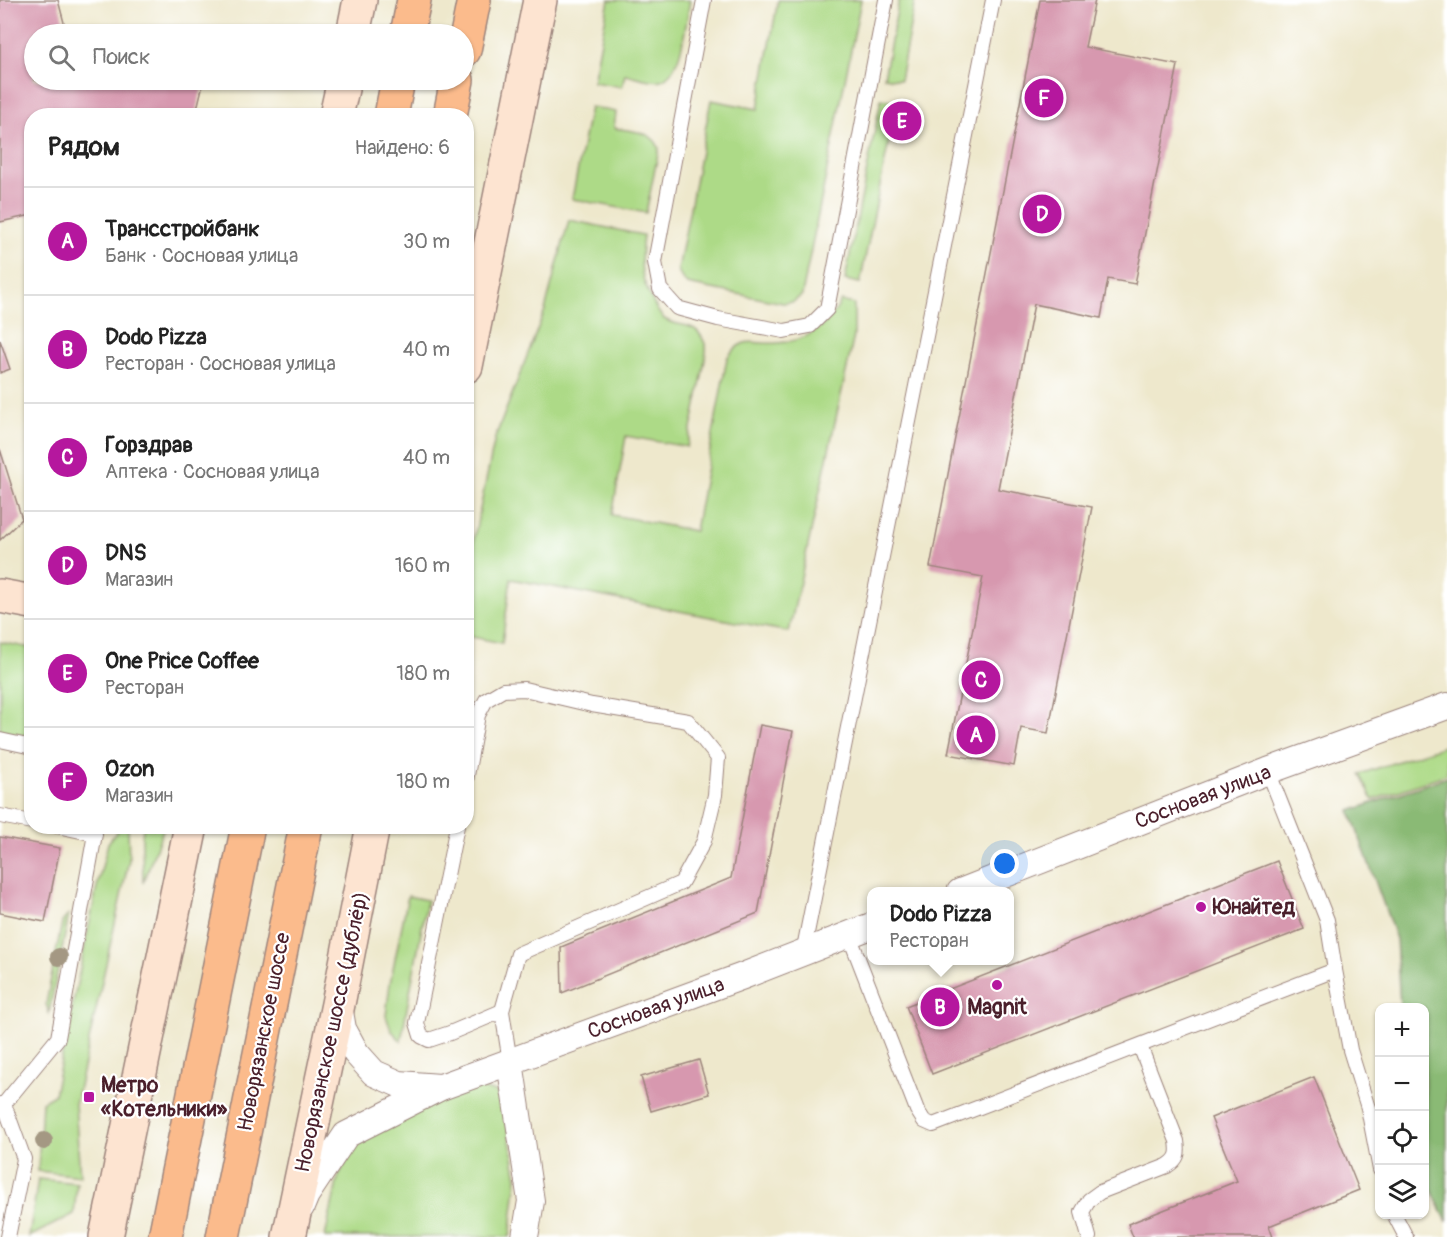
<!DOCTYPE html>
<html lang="ru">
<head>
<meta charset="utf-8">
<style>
  :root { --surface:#fff; --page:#f6f6f6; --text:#222; --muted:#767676; --line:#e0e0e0; --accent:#b5179e }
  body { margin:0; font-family:Pangolin,sans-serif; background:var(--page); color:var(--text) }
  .controls { position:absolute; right:18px; bottom:18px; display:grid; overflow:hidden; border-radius:12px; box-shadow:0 2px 4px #0004 }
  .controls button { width:54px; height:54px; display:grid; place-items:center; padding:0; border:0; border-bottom:2px solid var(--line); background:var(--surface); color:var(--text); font:30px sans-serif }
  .you { position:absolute; left:1005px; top:864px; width:21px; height:21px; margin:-15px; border:4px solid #fff; border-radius:50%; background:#1a73e8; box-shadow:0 0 0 9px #1a73e833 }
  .badge { display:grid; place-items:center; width:39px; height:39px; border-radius:50%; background:var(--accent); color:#fff; font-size:20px; font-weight:700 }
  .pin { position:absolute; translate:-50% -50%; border:3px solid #fff; box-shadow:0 2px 6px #0006 }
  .popup { position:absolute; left:867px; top:887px; width:147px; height:78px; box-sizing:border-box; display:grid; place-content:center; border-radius:12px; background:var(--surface); filter:drop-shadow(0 2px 4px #0005); font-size:20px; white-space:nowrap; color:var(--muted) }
  .popup b { font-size:22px; color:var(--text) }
  .popup::after { content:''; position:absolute; left:50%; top:100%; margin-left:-12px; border:12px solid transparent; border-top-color:var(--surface) }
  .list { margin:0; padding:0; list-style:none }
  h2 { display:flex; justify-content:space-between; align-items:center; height:78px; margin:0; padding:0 24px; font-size:26px }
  h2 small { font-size:20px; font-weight:400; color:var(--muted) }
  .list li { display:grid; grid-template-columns:39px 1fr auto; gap:18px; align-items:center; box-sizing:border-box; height:108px; padding:0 24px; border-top:2px solid var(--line) }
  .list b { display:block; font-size:22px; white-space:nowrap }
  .list p { margin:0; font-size:20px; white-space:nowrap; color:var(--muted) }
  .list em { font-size:20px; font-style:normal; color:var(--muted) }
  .icon { flex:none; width:33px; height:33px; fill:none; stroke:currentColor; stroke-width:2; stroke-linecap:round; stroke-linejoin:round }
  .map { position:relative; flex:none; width:1447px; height:1237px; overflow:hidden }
  .search { position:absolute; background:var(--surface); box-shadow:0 2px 4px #0004; left:24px; top:24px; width:450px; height:66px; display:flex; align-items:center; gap:15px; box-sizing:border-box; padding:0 21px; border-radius:33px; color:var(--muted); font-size:22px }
  .panel { position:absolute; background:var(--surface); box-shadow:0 2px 4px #0004; left:24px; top:108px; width:450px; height:726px; border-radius:24px }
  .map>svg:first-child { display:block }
  .green { fill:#adda87; stroke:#7c7c59; stroke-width:1.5 }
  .forest { fill:#8aba74; stroke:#6a6c50; stroke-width:1.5 }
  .building { fill:#d798af }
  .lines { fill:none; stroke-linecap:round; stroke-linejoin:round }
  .service-casing { stroke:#9c847c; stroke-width:16 }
  .minor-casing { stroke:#9c847c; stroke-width:28 }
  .secondary-casing { stroke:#9c847c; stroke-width:36 }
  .trunk-casing { stroke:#9c847c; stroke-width:36 }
  .service { stroke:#fff; stroke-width:14 }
  .minor { stroke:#fff; stroke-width:26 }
  .secondary { stroke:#fde4d1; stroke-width:33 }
  .trunk { stroke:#fbbb8c; stroke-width:33 }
  .tree { fill:#a49883 }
  .poi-dot { fill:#b5179e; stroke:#fff; stroke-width:2 }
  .labels { text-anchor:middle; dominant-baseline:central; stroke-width:4.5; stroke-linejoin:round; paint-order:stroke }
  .street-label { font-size:21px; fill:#4a1f2b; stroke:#fff }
  .poi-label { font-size:21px; font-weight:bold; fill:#4a1f2b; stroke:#fff; text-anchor:start }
</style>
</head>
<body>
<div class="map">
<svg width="1447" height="1237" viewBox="0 0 1447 1237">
  <rect width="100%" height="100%" fill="#fff"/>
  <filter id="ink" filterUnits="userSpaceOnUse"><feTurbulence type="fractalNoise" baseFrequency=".0167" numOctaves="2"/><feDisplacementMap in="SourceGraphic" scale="12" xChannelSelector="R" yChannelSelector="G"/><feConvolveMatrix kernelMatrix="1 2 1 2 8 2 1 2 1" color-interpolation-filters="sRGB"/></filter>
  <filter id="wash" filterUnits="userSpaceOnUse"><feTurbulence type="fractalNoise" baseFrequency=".008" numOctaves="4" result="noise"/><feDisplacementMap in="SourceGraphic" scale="24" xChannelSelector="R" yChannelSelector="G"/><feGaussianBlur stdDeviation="1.35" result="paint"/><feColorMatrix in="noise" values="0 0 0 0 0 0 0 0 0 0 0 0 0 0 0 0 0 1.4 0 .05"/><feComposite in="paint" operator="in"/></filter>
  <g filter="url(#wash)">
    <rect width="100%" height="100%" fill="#eee8cc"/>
    <g class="green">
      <path d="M609,0H690C686,20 683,73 661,80C652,83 635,76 625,74L622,87L593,82Z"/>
      <polygon points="778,0 861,0 802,295 793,302 783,303 687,284 681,277 678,270 711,100 758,109"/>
      <polygon points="899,0 915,0 900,80 884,77"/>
      <polygon points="881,99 897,102 860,283 845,280"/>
      <path d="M590,107L616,112L614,128C630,131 654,130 659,149L646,213L572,199Z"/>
      <path d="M569,220L643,235C640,265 639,275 653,302C656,308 660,317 666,320C684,329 698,320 706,347C708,355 690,432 687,447L626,436L612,515L695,531L727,358C744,334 753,345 777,343C806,342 829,326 841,301L854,304V336L789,632L511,579L502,643L467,636V571L495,438L545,310Z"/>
      <polygon points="0,642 31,648 31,737 0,731"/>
      <polygon points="1447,745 1447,774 1373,800 1360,774"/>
      <polygon points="120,827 128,827 129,860 75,1104 80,1176 38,1171 42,1102 54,1095 97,887 108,843"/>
      <polygon points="143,827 164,827 143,883 142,839"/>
      <polygon points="408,896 427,900 401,1041 391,1030 386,1016 390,983"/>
      <polygon points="69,914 49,1013 46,1004 62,922"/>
      <polygon points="478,1087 496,1092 504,1108 517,1178 510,1237 325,1237 338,1178 356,1142 428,1104"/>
      <polygon points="38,1179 77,1183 74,1214 29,1237"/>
    </g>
    <polygon class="forest" points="1447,777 1447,1222 1425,1176 1424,1008 1400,1007 1396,939 1350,811"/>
    <g id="blocks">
      <g class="building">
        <polygon points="0,0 58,0 67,34 34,34 34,80 78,80 79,82 92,83 93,80 204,80 196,113 195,116 32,116 32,215 0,222"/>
        <polygon points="1040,0 1095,0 1085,47 1178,65 1135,284 1108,279 1101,318 1034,304 998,489 1092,507 1048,733 1021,728 1014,766 948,754 983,577 930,567"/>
        <polygon points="0,340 10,369 0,373"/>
        <polygon points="0,449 22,519 0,540"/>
        <polygon points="760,725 793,731 758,913 562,993 561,947 731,878"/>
        <polygon points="0,837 60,848 45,922 0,913"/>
        <polygon points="1277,861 1304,929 932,1074 906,1006"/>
        <polygon points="699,1060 709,1094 651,1111 641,1077"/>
        <polygon points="1314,1077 1359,1190 1269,1226 1273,1237 1133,1237 1128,1224 1237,1181 1211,1118"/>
      </g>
    </g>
  </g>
  <g filter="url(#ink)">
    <use href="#blocks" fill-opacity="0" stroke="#9c847c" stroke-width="1.5"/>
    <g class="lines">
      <defs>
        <g id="service">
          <polyline points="704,0 655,262 660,289 677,308 718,319 784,331 810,326 827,309 886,0"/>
          <polyline points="0,740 32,747"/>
          <polyline points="466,781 478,715 486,700 503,690 524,689 592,705 688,721 718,758 715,795 704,841 681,883 518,954 502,1011 510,1062"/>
          <polyline points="0,816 32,822"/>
          <polyline points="457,826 417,1023 421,1036 429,1040 450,1033 502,1011"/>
          <polyline points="849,935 917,1110 924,1121 933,1125 1335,970 1327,920 1268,771"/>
          <polyline points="803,953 993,0"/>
          <polyline points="1335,970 1350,1050 1368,1108 1380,1170"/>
          <polyline points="0,1104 4,1104 58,1038 95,834 57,826"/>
          <polyline points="4,1104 24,1159 8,1237"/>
          <polyline points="1394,1214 1406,1237"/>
          <path d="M1089,1237L1082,1212L1089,1200L1100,1192L1167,1166C1178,1159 1179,1154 1177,1141L1140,1046"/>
        </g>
        <g id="minor">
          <polyline points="960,892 1268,771 1447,706"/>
          <polyline points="339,1006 343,1029 356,1053 374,1073 399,1084 440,1087"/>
          <polyline points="510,1062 531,1201 525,1237"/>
          <polyline points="301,1207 306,1195 346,1135 441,1087 743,976 871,926"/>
        </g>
        <g id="secondary">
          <polyline points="353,34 360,0"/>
          <polyline points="336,116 344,80"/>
          <polyline points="466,366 540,0"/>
          <polyline points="0,596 32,602"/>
          <polyline points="106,1237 191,826"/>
          <polyline points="289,1237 338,1004 373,826"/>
        </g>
        <g id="trunk">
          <polyline points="407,34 414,0"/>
          <polyline points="464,50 474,0"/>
          <polyline points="391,116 398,80"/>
          <polyline points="450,116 457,80"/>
          <polyline points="165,1237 248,826"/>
          <polyline points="223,1237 306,826"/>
        </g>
      </defs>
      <use href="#service" class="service-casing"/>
      <use href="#minor" class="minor-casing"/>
      <use href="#secondary" class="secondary-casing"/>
      <use href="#trunk" class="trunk-casing"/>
      <use href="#service" class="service"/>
      <use href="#minor" class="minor"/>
      <use href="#secondary" class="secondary"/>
      <use href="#trunk" class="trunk"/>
    </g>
    <g class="tree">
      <circle cx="59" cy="957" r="9"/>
      <circle cx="44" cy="1141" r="9"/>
    </g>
  </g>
  <g class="poi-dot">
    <circle cx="1201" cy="907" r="6"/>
    <circle cx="997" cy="985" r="6"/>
    <rect x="83" y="1091" width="12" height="12" rx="3"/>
  </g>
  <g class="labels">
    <g class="street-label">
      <text transform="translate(1203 797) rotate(-21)">Сосновая улица</text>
      <text transform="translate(656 1008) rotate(-20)">Сосновая улица</text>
      <text transform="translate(264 1032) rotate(-79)">Новорязанское шоссе</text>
      <text transform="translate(332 1032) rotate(-78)">Новорязанское шоссе (дублёр)</text>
    </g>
    <g class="poi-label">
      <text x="1213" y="907">Юнайтед</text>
      <text x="997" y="1007" text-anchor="middle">Magnit</text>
      <text x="101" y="1085">Метро<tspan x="101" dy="24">«Котельники»</tspan></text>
    </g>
  </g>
</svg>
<div class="controls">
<button>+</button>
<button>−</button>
<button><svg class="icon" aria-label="locate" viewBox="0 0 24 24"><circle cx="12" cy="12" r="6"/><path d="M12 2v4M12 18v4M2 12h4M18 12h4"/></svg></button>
<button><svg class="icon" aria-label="layers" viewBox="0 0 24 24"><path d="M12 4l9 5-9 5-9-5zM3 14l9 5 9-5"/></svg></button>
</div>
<div class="you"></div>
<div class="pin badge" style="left:976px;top:735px">A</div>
<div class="pin badge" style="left:940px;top:1007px">B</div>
<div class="popup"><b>Dodo Pizza</b>Ресторан</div>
<div class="pin badge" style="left:981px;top:680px">C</div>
<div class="pin badge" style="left:1042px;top:214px">D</div>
<div class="pin badge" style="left:902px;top:121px">E</div>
<div class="pin badge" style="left:1044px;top:98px">F</div>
<div class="search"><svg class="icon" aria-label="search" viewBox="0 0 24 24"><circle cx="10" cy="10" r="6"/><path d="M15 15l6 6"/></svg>Поиск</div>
<section class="panel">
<h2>Рядом<small>Найдено: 6</small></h2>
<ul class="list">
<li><span class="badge">A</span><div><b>Трансстройбанк</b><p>Банк · Сосновая улица</p></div><em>30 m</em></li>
<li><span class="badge">B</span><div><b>Dodo Pizza</b><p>Ресторан · Сосновая улица</p></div><em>40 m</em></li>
<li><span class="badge">C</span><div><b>Горздрав</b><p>Аптека · Сосновая улица</p></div><em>40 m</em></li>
<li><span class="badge">D</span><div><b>DNS</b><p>Магазин</p></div><em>160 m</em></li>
<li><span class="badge">E</span><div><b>One Price Coffee</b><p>Ресторан</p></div><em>180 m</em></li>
<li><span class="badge">F</span><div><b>Ozon</b><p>Магазин</p></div><em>180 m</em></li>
</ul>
</section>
</div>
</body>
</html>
